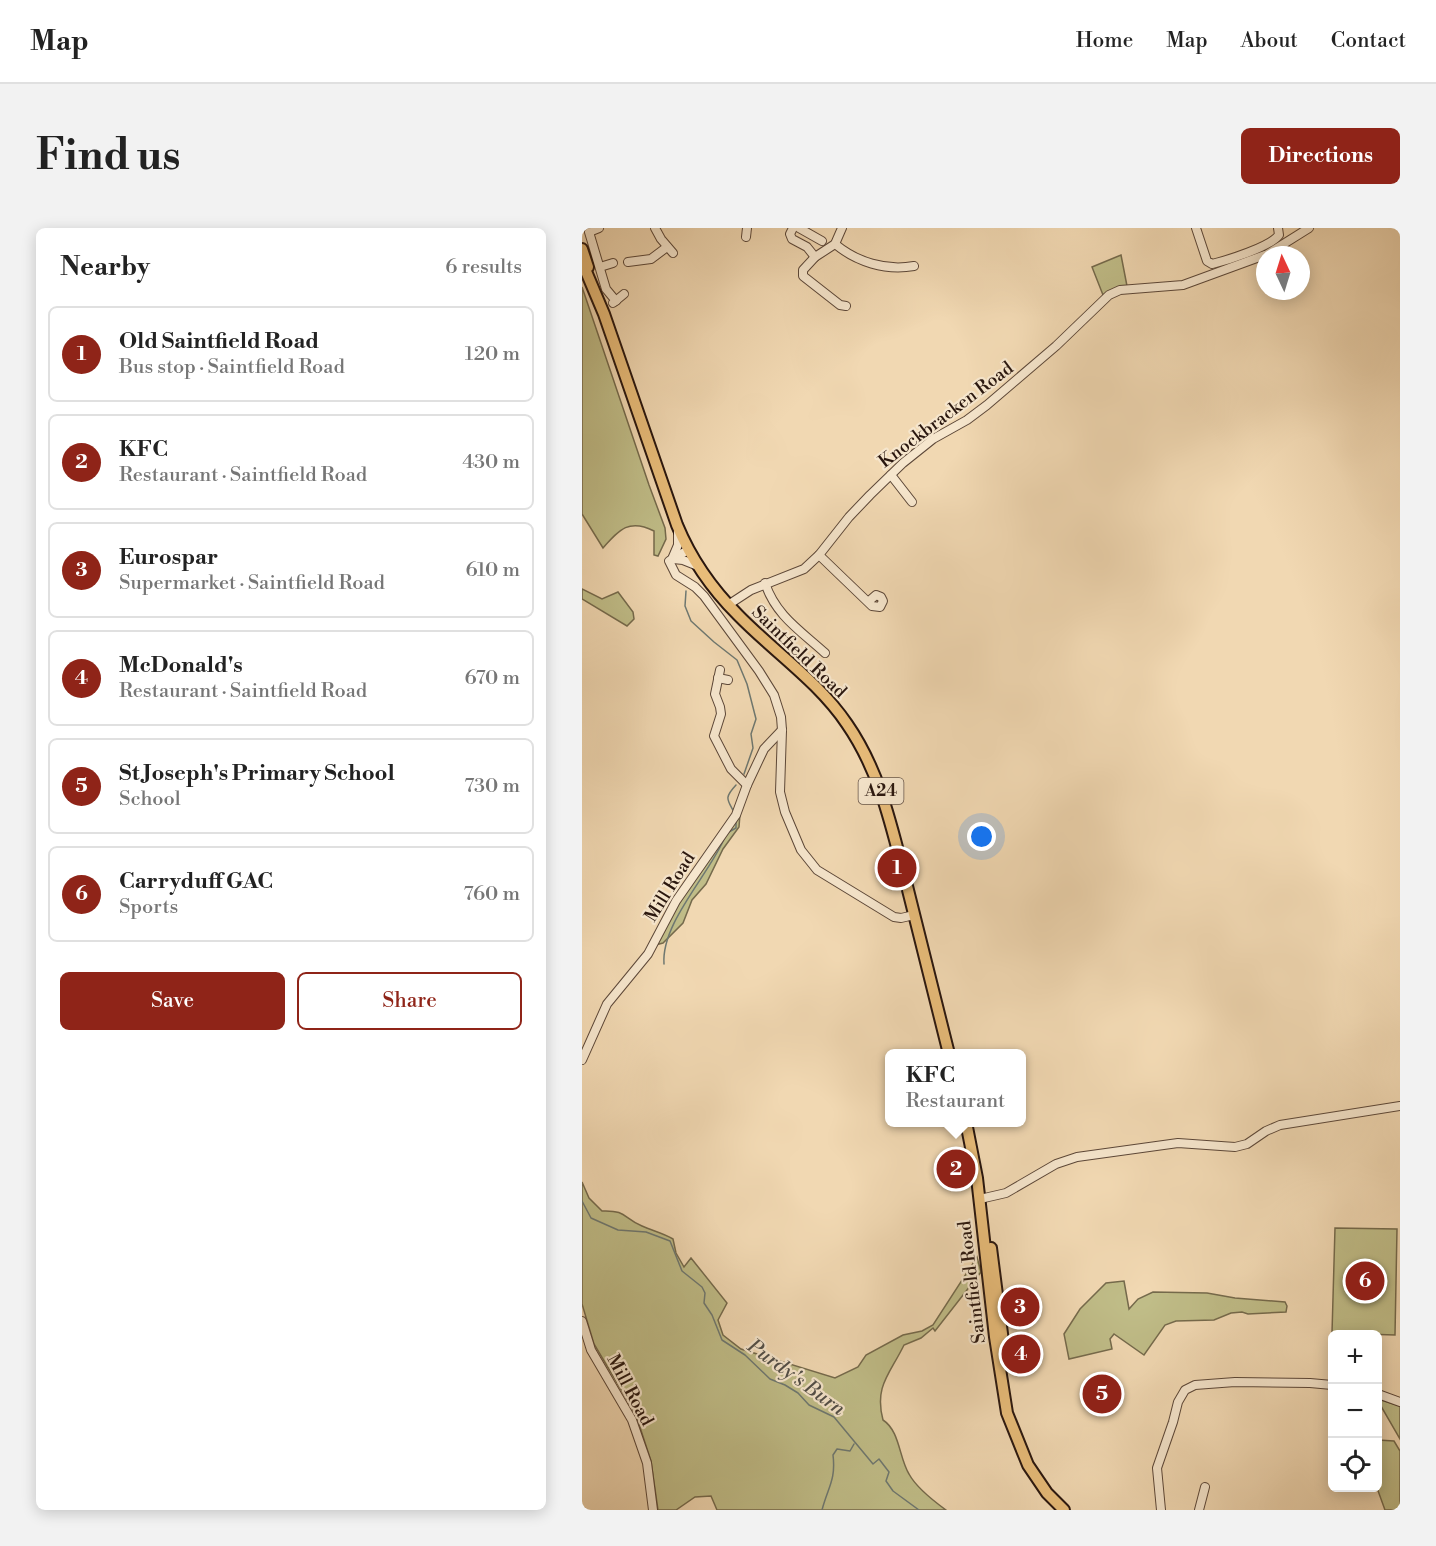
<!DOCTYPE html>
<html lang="en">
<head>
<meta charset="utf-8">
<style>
  :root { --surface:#fff; --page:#f2f2f2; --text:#222; --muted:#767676; --line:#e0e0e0; --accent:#8f2418 }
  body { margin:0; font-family:"Libre Bodoni",serif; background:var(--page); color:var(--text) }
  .controls { position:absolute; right:18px; bottom:18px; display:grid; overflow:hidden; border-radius:9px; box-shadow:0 3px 15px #0003 }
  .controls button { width:54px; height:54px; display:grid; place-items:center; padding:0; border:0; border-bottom:2px solid var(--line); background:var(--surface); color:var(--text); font:30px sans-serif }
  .compass { position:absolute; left:674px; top:18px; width:54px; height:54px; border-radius:50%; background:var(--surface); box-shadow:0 3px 15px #0003; rotate:356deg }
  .you { position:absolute; left:400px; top:609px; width:21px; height:21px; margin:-15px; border:4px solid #fff; border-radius:50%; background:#1a73e8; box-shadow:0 0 0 9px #1a73e833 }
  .badge { display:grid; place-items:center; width:39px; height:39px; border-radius:50%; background:var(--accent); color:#fff; font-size:20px; font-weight:700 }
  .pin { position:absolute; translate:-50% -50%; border:3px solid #fff; box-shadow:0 2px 6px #0006 }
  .popup { position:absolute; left:303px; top:821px; width:141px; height:78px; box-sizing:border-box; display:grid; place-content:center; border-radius:9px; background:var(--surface); filter:drop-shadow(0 2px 4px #0005); font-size:20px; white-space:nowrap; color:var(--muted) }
  .popup b { font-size:22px; color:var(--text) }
  .popup::after { content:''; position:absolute; left:50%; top:100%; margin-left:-12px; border:12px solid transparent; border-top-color:var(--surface) }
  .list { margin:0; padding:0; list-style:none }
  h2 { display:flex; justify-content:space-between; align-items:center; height:78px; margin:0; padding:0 24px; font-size:26px }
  h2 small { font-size:20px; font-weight:400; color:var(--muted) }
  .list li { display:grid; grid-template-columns:39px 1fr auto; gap:18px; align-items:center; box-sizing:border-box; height:96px; margin:0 12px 12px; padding:0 12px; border:2px solid var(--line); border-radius:9px }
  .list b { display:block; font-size:22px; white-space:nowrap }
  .list p { margin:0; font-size:20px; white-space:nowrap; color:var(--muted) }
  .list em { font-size:20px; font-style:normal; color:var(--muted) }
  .actions { display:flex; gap:12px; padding:18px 24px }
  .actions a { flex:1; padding:14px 0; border:2px solid var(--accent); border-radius:9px; text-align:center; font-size:21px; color:var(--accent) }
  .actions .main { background:var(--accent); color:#fff }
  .icon { flex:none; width:33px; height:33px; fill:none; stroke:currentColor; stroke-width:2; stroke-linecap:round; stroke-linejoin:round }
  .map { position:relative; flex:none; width:818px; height:1282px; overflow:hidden; border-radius:9px }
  header { display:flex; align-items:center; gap:36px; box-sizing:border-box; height:84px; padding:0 30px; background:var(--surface); border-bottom:2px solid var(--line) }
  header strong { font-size:28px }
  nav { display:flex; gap:33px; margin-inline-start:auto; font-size:21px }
  .intro { display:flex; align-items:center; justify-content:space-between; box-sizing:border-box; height:144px; padding:0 36px }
  h1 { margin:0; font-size:42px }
  .button { padding:15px 27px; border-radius:9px; background:var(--accent); color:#fff; font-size:21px; font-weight:700 }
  main { display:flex; gap:36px; padding:0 36px }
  aside { flex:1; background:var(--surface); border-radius:9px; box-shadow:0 3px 15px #0003 }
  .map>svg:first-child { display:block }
  .green { fill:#c0bd88; stroke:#756a4c; stroke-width:1.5 }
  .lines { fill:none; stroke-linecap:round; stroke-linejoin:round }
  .stream { stroke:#6e7871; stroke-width:1.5 }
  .minor-casing { stroke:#5c4738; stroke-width:10 }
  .highway-casing { stroke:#2a170f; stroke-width:14 }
  .minor { stroke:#f6e6cd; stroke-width:8 }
  .highway { stroke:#e8bc79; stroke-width:10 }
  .labels { text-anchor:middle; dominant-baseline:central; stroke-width:4.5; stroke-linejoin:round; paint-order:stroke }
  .shield { fill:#f6e6cd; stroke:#675548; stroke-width:1.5 }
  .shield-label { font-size:16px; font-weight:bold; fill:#2a170f }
  .street-label { font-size:18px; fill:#2a170f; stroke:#f6e6cd }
  .water-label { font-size:20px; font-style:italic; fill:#524f48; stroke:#f6e6cd }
</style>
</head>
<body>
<header>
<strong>Map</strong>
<nav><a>Home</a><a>Map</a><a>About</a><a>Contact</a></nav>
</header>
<div class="intro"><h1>Find us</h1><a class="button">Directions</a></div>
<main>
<aside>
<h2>Nearby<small>6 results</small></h2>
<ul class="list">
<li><span class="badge">1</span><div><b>Old Saintfield Road</b><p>Bus stop · Saintfield Road</p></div><em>120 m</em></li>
<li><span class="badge">2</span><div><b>KFC</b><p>Restaurant · Saintfield Road</p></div><em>430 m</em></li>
<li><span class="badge">3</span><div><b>Eurospar</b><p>Supermarket · Saintfield Road</p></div><em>610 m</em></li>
<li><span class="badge">4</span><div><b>McDonald's</b><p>Restaurant · Saintfield Road</p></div><em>670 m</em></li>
<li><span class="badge">5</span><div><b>St Joseph's Primary School</b><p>School</p></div><em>730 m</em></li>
<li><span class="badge">6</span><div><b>Carryduff GAC</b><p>Sports</p></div><em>760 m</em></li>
</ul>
<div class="actions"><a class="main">Save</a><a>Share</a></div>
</aside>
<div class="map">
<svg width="818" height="1282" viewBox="0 0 818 1282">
  <rect width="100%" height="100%" fill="#f1d8b2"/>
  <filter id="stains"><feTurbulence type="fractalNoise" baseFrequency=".00333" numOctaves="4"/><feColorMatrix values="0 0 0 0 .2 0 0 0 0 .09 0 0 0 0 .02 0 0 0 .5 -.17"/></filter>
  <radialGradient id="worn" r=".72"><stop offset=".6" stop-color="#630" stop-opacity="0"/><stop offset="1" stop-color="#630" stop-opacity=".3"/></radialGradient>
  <g class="green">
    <polygon points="539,27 545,58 534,60 521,67 510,39"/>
    <path d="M0,59L67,257L83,300L84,311L76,328L72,327V303C47,290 37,302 21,320L0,286Z"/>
    <polygon points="0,361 20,371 36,364 51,384 52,391 45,398 0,371"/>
    <polygon points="158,586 157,599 141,621 124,656 110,672 101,695 81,715 73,717 97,672"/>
    <path d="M0,954L7,970L20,983C45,982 41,990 60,998C71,1003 81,1005 91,1011L94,1025L102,1039L109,1030L145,1075L136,1092L141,1107L159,1121L253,1150L276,1139L284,1127L321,1107L340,1103L351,1097L395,1029L399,1044L353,1103L351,1100L339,1110L322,1117C308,1146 292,1158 301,1192C318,1203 317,1230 327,1246C334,1259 353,1274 364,1282H135L129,1268L113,1269L94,1282H76L69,1233L54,1187L12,1116L0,1076Z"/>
    <polygon points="753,1000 815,1001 813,1107 750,1105"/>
    <polygon points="542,1053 547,1081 556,1071 571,1064 625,1065 653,1070 703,1074 705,1078 704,1084 666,1086 660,1084 649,1085 632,1092 594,1093 583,1097 562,1127 532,1106 528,1111 530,1121 487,1131 482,1106 498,1081 524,1055"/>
    <polygon points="796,1171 818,1178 818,1211 796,1173"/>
    <polygon points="796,1212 812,1213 818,1223 818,1282 803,1282 795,1260"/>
  </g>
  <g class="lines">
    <g class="stream">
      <polyline points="104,363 103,378 109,393 132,414 155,432 165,456 174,491 169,506 171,520 162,546"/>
      <path d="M152,584C145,571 142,570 154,557"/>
      <polyline points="145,605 154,600 154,592"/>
      <path d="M82,736C79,695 127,647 143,609"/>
      <polyline points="0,973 9,990 36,1002 64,1004 88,1013 100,1043 120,1059 123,1065 122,1075 130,1087 140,1112 163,1127 188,1151 203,1157 216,1165 227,1177 252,1189 291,1236 297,1231 307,1244 304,1253 311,1263 337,1282"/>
      <path d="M240,1282C246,1259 254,1252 251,1227L255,1221L268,1223L272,1216"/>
    </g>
    <defs>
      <g id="minor">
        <polyline points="17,0 7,4 24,61 34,73"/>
        <polyline points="73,0 79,11 91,25"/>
        <polyline points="211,0 208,6 210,11 225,19 233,29 253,16 260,0"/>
        <polyline points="217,0 240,13"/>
        <path d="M614,0L625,33L630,36C646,32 688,19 697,7L696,0"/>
        <polyline points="164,9 165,0"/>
        <path d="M253,16C275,34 303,43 332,38"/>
        <polyline points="684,27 727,0"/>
        <polyline points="233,29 221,42 221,48 258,77 264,78"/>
        <polyline points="46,34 69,31 85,19"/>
        <polyline points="18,39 31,35"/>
        <polyline points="31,75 42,66"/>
        <polyline points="309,247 330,274"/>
        <polyline points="106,322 87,333 94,347 113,359 122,368 177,443 192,467 199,489 200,502 198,564 203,584 219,622 235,642 312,689 319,690 332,687"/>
        <polyline points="237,327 290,378 298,379 301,373 299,369 294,367 286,374"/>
        <polyline points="90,331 96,317 96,304"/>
        <polyline points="91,331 101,332 116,338"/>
        <path d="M183,355C194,388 219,403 243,425"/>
        <polyline points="146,377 169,362 222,341 237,327 267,289 288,267 321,235 351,211 385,192 405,177 474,118 527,67 538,62 601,57 683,27"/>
        <polyline points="138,442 133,466 138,479 139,486 132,508 149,541 165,557"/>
        <polyline points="136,450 146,452"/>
        <polyline points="0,832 25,776 66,726 94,673 154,587 165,557 182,521 200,502"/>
        <polyline points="398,971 424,965 474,936 495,929 596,915 653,919 665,916 684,903 698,897 818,878"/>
        <polyline points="0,1093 9,1122 50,1192 65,1235 71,1282"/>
        <polyline points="796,1166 818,1174"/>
        <polyline points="579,1282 575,1240 591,1194 596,1174 603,1162 613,1157 653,1154 728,1155 750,1157"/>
        <polyline points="617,1282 623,1259"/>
      </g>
      <g id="highway">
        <polyline points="0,21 6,39"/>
        <path d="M0,34L22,86L95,297C109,331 130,361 156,387C192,424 236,453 265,496C299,545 310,601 325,658C339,714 353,770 367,826"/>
        <polyline points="384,894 395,950 413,1109 425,1185 446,1237 465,1265 482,1282"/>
        <polyline points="409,1020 423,1129"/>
      </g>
    </defs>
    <use href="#minor" class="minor-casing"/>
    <use href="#highway" class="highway-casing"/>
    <use href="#minor" class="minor"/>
    <use href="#highway" class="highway"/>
  </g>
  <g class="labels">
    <rect class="shield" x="276.5" y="550" width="45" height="26" rx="4.5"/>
    <g class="shield-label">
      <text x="299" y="563">A24</text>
    </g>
    <g class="street-label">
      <text transform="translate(364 187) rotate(-37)">Knockbracken Road</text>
      <text transform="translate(217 424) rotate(44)">Saintfield Road</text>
      <text transform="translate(88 659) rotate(-58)">Mill Road</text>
      <text transform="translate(390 1054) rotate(-97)">Saintfield Road</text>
      <text transform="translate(48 1162) rotate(62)">Mill Road</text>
    </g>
    <g class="water-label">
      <text transform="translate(214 1150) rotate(36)">Purdy's Burn</text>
    </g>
  </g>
  <rect width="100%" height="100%" filter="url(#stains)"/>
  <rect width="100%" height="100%" fill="url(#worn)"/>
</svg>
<div class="controls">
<button>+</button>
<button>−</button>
<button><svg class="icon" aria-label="locate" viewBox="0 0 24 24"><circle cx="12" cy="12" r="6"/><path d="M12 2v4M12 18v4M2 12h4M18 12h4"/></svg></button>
</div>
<svg class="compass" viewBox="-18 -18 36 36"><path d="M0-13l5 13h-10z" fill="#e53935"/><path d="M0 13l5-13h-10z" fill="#767676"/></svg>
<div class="you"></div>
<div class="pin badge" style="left:315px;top:640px">1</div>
<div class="pin badge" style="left:374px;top:941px">2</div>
<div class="popup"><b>KFC</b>Restaurant</div>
<div class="pin badge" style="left:438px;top:1079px">3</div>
<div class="pin badge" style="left:439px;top:1126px">4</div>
<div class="pin badge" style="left:520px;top:1166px">5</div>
<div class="pin badge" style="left:783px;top:1053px">6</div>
</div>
</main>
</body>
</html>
